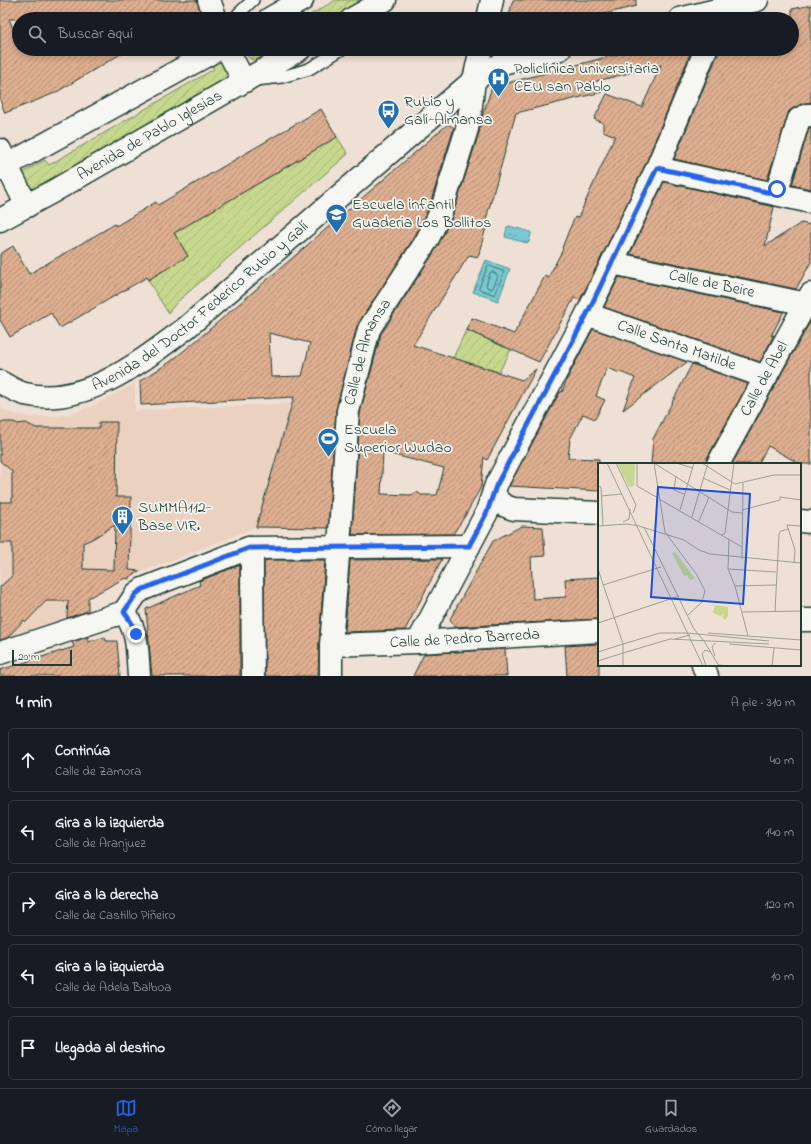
<!DOCTYPE html>
<html lang="es">
<head>
<meta charset="utf-8">
<style>
  :root { --surface:#171b24; --page:#20242c; --text:#f1f3f6; --muted:#9ea1a6; --line:#363941; --accent:#2563eb }
  body { margin:0; font-family:"Indie Flower",sans-serif; background:var(--page); color:var(--text) }
  .scale { position:absolute; left:12px; bottom:10px; width:60px; box-sizing:border-box; padding-left:4px; border:2px solid #1f3d34; border-top:0; font-size:11px; line-height:14px; white-space:nowrap; color:#1f3d34; -webkit-text-stroke:3px #f6f6f2; paint-order:stroke }
  .stop { position:absolute; width:12px; height:12px; margin:-9px; border:3px solid #2563eb; border-radius:50%; background:#fff }
  .stop.end { background:#2563eb; border-color:#fff; box-shadow:0 1px 4px #0008 }
  .list { margin:0; padding:0; list-style:none }
  h2 { display:flex; justify-content:space-between; align-items:center; height:52px; margin:0; padding:0 16px; font-size:17px }
  h2 small { font-size:13px; font-weight:400; color:var(--muted) }
  .list li { display:grid; grid-template-columns:26px 1fr auto; gap:12px; align-items:center; box-sizing:border-box; height:64px; margin:0 8px 8px; padding:0 8px; border:1px solid var(--line); border-radius:6px }
  .list b { display:block; font-size:15px; white-space:nowrap }
  .list p { margin:0; font-size:13px; white-space:nowrap; color:var(--muted) }
  .list em { font-size:13px; font-style:normal; color:var(--muted) }
  .icon { flex:none; width:22px; height:22px; fill:none; stroke:currentColor; stroke-width:2; stroke-linecap:round; stroke-linejoin:round }
  .map { position:relative; flex:none; width:811px; height:676px; overflow:hidden }
  .search { position:absolute; background:var(--surface); box-shadow:0 2px 6px #0003; left:12px; right:12px; top:12px; height:44px; display:flex; align-items:center; gap:10px; box-sizing:border-box; padding:0 14px; border-radius:22px; color:var(--muted); font-size:15px }
  .sheet { height:412px; background:var(--surface) }
  nav { display:flex; justify-content:space-around; align-items:center; box-sizing:border-box; height:56px; border-top:1px solid var(--line); background:var(--surface); font-size:11px; color:var(--muted) }
  nav a { display:grid; justify-items:center; gap:2px }
  nav .on { color:var(--accent) }
  .map>svg:first-child { display:block }
  .built { fill:#ead1c0 }
  .garden { fill:url(#garden-furrows); stroke:#728a60 }
  .water { fill:url(#water-ripples); stroke:#549192 }
  .lines { fill:none; stroke-linecap:round; stroke-linejoin:round }
  .shore { stroke:#437573; stroke-width:1 }
  .building { fill:url(#building-hatch); stroke:#1f3d34; fill-rule:evenodd }
  .lane-casing { stroke:#1f3d34; stroke-width:14 }
  .street-casing { stroke:#1f3d34; stroke-width:25 }
  .secondary-casing { stroke:#1f3d34; stroke-width:25 }
  .lane { stroke:#f6f6f2; stroke-width:11 }
  .street { stroke:#f6f6f2; stroke-width:22 }
  .secondary { stroke:#f6f6f2; stroke-width:22 }
  .route { stroke:#2563eb; stroke-width:5 }
  .labels { text-anchor:middle; dominant-baseline:central; stroke-width:3.5; stroke-linejoin:round; paint-order:stroke }
  .poi-label { font-size:16px; fill:#1f3d34; stroke:#f6f6f2; text-anchor:start }
  .street-label { font-size:16px; fill:#1f3d34; stroke:#f6f6f2 }
  .inset-road { fill:none; stroke:#9c9f95; stroke-width:1 }
  .view { fill:#1d4ed8; fill-opacity:0.15; stroke:#1d4ed8; stroke-width:2 }
  .inset-edge { fill:none; stroke:#1f3d34; stroke-width:2 }
</style>
</head>
<body>
<div class="map">
<svg width="811" height="676" viewBox="0 0 811 676">
  <defs>
    <pattern id="garden-furrows" width="10" height="10" patternUnits="userSpaceOnUse"><rect width="10" height="10" fill="#c6d88d"/><path d="M-1 1l2-2M0 10L10 0M9 11l2-2" fill="none" stroke="#aaba7a"/></pattern>
    <pattern id="water-ripples" width="26" height="14" patternUnits="userSpaceOnUse"><rect width="26" height="14" fill="#78c9d1"/><path d="M2 4q2-2 4 0t4 0M15 11q2-2 4 0t4 0" fill="none" stroke="#62a4aa"/></pattern>
    <pattern id="building-hatch" width="6" height="6" patternUnits="userSpaceOnUse"><rect width="6" height="6" fill="#deae90"/><path d="M-1 1l2-2M0 6l6-6M5 7l2-2" fill="none" stroke="#b38f76"/></pattern>
  </defs>
  <rect width="100%" height="100%" fill="#efe0d5"/>
  <filter id="ink" filterUnits="userSpaceOnUse"><feTurbulence type="fractalNoise" baseFrequency=".025" numOctaves="2"/><feDisplacementMap in="SourceGraphic" scale="8" xChannelSelector="R" yChannelSelector="G"/><feConvolveMatrix kernelMatrix="1 2 1 2 8 2 1 2 1" color-interpolation-filters="sRGB"/></filter>
  <g filter="url(#ink)">
    <polygon class="built" points="135,383 135,411 292,403 256,527 129,577 88,597 88,611 0,640 0,409 18,415 31,417 59,416 70,414 95,405"/>
    <g class="garden">
      <polygon points="336,0 367,0 334,19 303,19"/>
      <path d="M246,49H282C273,54 247,71 246,49Z"/>
      <polygon points="218,59 228,72 227,78 34,189 30,188 22,173 45,160 49,165 214,69 211,64"/>
      <polygon points="337,137 348,154 177,302 168,313 148,280 188,256 174,233"/>
      <polygon points="466,330 506,348 516,340 499,372 453,358"/>
    </g>
    <g class="water">
      <polygon points="509,226 531,232 531,234 529,242 527,243 505,237 507,227"/>
      <polygon points="486,260 510,269 498,301 473,292"/>
    </g>
    <g class="lines">
      <g class="shore">
        <polygon points="488,266 490,266 504,272 495,295 479,289"/>
        <polygon points="493,272 498,276 493,288 491,289 487,287 486,285 490,273"/>
      </g>
    </g>
    <g class="building">
      <polygon points="0,0 197,0 200,11 185,19 9,19 19,43 19,49 129,49 55,93 5,113 0,100"/>
      <polygon points="513,0 636,0 636,6 584,19 508,19"/>
      <polygon points="811,5 811,102 801,104 789,111 767,180 674,159 718,54 718,49 792,49 792,9"/>
      <path d="M634,49H692L646,163L601,258L580,300L574,298L539,362L467,330L472,318L514,334L545,276L548,278L563,249L562,248L569,230L575,217L578,218L615,136L603,131V123L594,119L607,94L642,107L661,65L581,85L602,92L516,113L486,219L488,220L478,257L469,255L413,345L522,380L536,369L487,460L484,457L481,487L465,516L453,534L352,535L360,413L381,334L436,249L452,217L479,133L481,120L492,87L630,51ZM383,452L444,468L437,495H421L417,492L411,495L381,494Z"/>
      <polygon points="321,109 337,137 174,233 188,256 148,280 147,277 60,328 51,313 10,337 0,320 0,254 13,246 29,274 115,224 116,226 156,202 158,205"/>
      <path d="M448,124L454,128L429,207L415,236L357,326L336,410L328,528L256,527L294,397L141,405L140,381L170,362L196,341ZM269,333L310,343L302,376L271,377Z"/>
      <polygon points="809,128 811,128 811,189 792,185"/>
      <polygon points="664,182 774,207 765,246 801,223 811,225 811,262 796,289 630,254"/>
      <polygon points="619,277 783,312 783,313 771,336 774,335 760,362 604,307"/>
      <polygon points="811,320 811,464 800,464 768,446 758,464 732,464"/>
      <polygon points="593,329 687,362 623,410 635,378 620,372 620,373 607,368 596,396 605,400 595,419 583,414 570,439 568,458 599,459 599,491 509,486 560,392 562,392 567,379"/>
      <polygon points="692,364 748,384 707,458 706,464 651,464 653,439"/>
      <path d="M0,422H14L18,424L26,423L36,428H99V422H117L116,497H131L129,570L140,571L129,577V579L125,578L88,598V611L67,618L68,601H46L26,622L24,620L7,638L0,640V587L12,576V543H0V502H12V471L0,461ZM115,525L114,570L83,569V543L92,539Z"/>
      <polygon points="522,526 543,527 545,556 531,557 533,599 566,597 565,579 599,577 599,619 454,627 450,619 493,541"/>
      <polygon points="442,559 405,630 345,632 350,560"/>
      <polygon points="264,560 325,560 319,644 318,676 265,676"/>
      <polygon points="240,565 240,676 152,676 146,609 200,585 199,581"/>
      <polygon points="88,637 88,642 105,637 106,641 117,641 120,676 0,676 0,670 74,647 72,642"/>
      <polygon points="599,644 599,676 567,676 565,646"/>
      <polygon points="505,649 507,676 413,676 424,654"/>
    </g>
    <g class="lines">
      <defs>
        <g id="lane">
          <polyline points="236,19 238,14 253,0"/>
          <polyline points="256,80 282,77 309,69 342,49"/>
        </g>
        <g id="street">
          <polyline points="209,0 216,19"/>
          <polyline points="488,19 492,0"/>
          <polyline points="680,19 757,0"/>
          <polyline points="227,49 244,81"/>
          <polyline points="0,150 7,166 27,206"/>
          <polyline points="657,168 811,202"/>
          <polyline points="776,194 799,119 807,115 811,115"/>
          <path id="s1" d="M612,263L811,305"/>
          <path id="s2" d="M587,314L766,377"/>
          <path id="s3" d="M0,382C8,386 16,392 25,394C84,408 142,361 186,328L474,80L489,70L506,62L560,49"/>
          <path id="s4" d="M718,464L811,294"/>
          <path d="M494,491C498,503 501,505 514,509L599,513"/>
          <polyline points="800,521 811,522"/>
          <polyline points="249,548 252,556 252,572 253,676"/>
          <path d="M124,612C139,633 137,651 139,676"/>
          <polyline points="800,620 811,620"/>
          <polyline points="418,642 487,512 496,485 587,314 612,263 657,168 706,49"/>
          <path id="s5" d="M331,645L418,642L599,631"/>
          <polyline points="0,653 124,612 136,594 143,589 249,548 469,546"/>
          <polyline points="703,665 707,676"/>
          <path id="s6" d="M331,676V645L340,531L348,411L369,329L426,242L441,212L467,129L471,106L474,80L481,49"/>
        </g>
        <g id="secondary">
          <polyline points="269,19 302,0"/>
          <polyline points="352,19 385,0"/>
          <polyline points="0,169 218,49"/>
          <path id="s7" d="M0,220L52,192L300,49"/>
        </g>
      </defs>
      <use href="#lane" class="lane-casing"/>
      <use href="#street" class="street-casing"/>
      <use href="#secondary" class="secondary-casing"/>
      <use href="#lane" class="lane"/>
      <use href="#street" class="street"/>
      <use href="#secondary" class="secondary"/>
    </g>
  </g>
  <g class="lines" filter="url(#ink)">
    <polyline class="route" points="136,634 131,622 124,612 136,594 143,589 249,548 469,546 487,512 496,486 587,314 657,168 776,194 777,189"/>
  </g>
  <defs>
    <symbol id="hospital-pin" viewBox="-11 -11 22 30"><path d="M0 17L-7.5 6A9.5 9.5 0 1 1 7.5 6Z" fill="#1f6fb2" stroke="#f6f6f2"/><path d="M-5-5h3v3.5h4V-5h3V5h-3V1.5h-4V5h-3Z" fill="#fff"/></symbol>
    <symbol id="bus-pin" viewBox="-11 -11 22 30"><path d="M0 17L-7.5 6A9.5 9.5 0 1 1 7.5 6Z" fill="#1f6fb2" stroke="#f6f6f2"/><path d="M-5-6H5V4H4V6H2V4H-2V6H-4V4H-5ZM-3.5-4V0h7V-4ZM-3.5 1.2v1.5H-2V1.2ZM2 1.2v1.5H3.5V1.2Z" fill="#fff"/></symbol>
    <symbol id="school-pin" viewBox="-11 -11 22 30"><path d="M0 17L-7.5 6A9.5 9.5 0 1 1 7.5 6Z" fill="#1f6fb2" stroke="#f6f6f2"/><path d="M0-5L7-2L0 1L-7-2ZM-4 1L0 2.5L4 1V4Q0 6-4 4Z" fill="#fff"/></symbol>
    <symbol id="stadium-pin" viewBox="-11 -11 22 30"><path d="M0 17L-7.5 6A9.5 9.5 0 1 1 7.5 6Z" fill="#1f6fb2" stroke="#f6f6f2"/><path d="M0-5a6.5 5 0 1 0 0 10a6.5 5 0 1 0 0-10ZM-3.5-1.8h7v3.6h-7Z" fill="#fff"/></symbol>
    <symbol id="building-pin" viewBox="-11 -11 22 30"><path d="M0 17L-7.5 6A9.5 9.5 0 1 1 7.5 6Z" fill="#1f6fb2" stroke="#f6f6f2"/><path d="M-4-6H4V6H1V3H-1V6H-4ZM-2.5-4.3h1.7v1.8h-1.7ZM.8-4.3h1.7v1.8H.8ZM-2.5-1h1.7V.8h-1.7ZM.8-1h1.7V.8H.8Z" fill="#fff"/></symbol>
  </defs>
  <g fill-rule="evenodd">
    <use href="#hospital-pin" x="486" y="66" width="25" height="34"/>
    <use href="#bus-pin" x="376" y="98" width="25" height="34"/>
    <use href="#school-pin" x="324" y="202" width="25" height="34"/>
    <use href="#stadium-pin" x="316" y="426" width="25" height="34"/>
    <use href="#building-pin" x="110" y="504" width="25" height="34"/>
  </g>
  <g class="labels">
    <g class="poi-label">
      <text x="514" y="69">Policlínica universitaria<tspan x="514" dy="18">CEU san Pablo</tspan></text>
      <text x="404" y="102">Rubio y<tspan x="404" dy="18">Galí-Almansa</tspan></text>
      <text x="352" y="205">Escuela infantil<tspan x="352" dy="18">Guaderia Los Bollitos</tspan></text>
      <text x="344" y="430">Escuela<tspan x="344" dy="18">Superior Wudao</tspan></text>
      <text x="138" y="508">SUMMA112-<tspan x="138" dy="18">Base VIR.</tspan></text>
    </g>
    <g class="street-label">
      <text stroke="none"><textPath href="#s7" startOffset="172">Avenida de Pablo Iglesias</textPath></text>
      <text stroke="none"><textPath href="#s1" startOffset="102">Calle de Beire</textPath></text>
      <text stroke="none"><textPath href="#s3" startOffset="232">Avenida del Doctor Federico Rubio y Galí</textPath></text>
      <text stroke="none"><textPath href="#s2" startOffset="95">Calle Santa Matilde</textPath></text>
      <text stroke="none"><textPath href="#s6" startOffset="328">Calle de Almansa</textPath></text>
      <text stroke="none"><textPath href="#s4" startOffset="97">Calle de Abel</textPath></text>
      <text stroke="none"><textPath href="#s5" startOffset="134">Calle de Pedro Barreda</textPath></text>
    </g>
  </g>
  <g transform="translate(598 463)">
    <rect width="203" height="203" fill="#efe0d5"/>
    <path d="M19,0L37,2L36,23L31,24ZM117,142L130,144V153L127,157L124,154L127,151L122,153L115,150Z" fill="#c6d88d"/>
    <path d="M24,0H37L26,15L23,8ZM77,89L95,113L97,115L92,117L89,112L86,113L74,90Z" fill="#c6d88d"/>
    <path class="inset-road" d="M9,0L105,203M18,0L38,42L35,50M39,0V23L60,35M78,0L95,5M104,0L137,21L176,12H203M78,13L76,27L86,31M105,15L132,27M0,23L3,24L5,62M3,33L24,31M61,36L144,84M82,47L96,0M144,47L182,37V34L203,37M94,54L110,0M101,58L111,34M25,59L31,56L32,46M0,63L29,61L41,63L86,77L101,87L112,91L203,100M46,64L96,166L106,178L121,203M124,72L127,70L136,0M131,76L130,106L137,123L150,173M144,96L145,20M196,100L197,87L189,62L203,63M0,106L25,181L0,189M130,106L178,109M5,122L63,104M137,123L178,122M144,149L203,148M177,149L181,71L183,68L191,66M90,152L104,139L107,128L99,112L67,69L56,0L134,49L144,50M0,160L81,133M110,170L203,177M77,176L92,172M117,180L114,184L117,193M131,181L203,187M25,190L72,176L171,181M0,198L25,190M120,202L133,203M25,203V181L62,170H89L171,178M108,203L104,191L107,187L113,189M174,203L176,185"/>
    <path class="view" d="M60,24L152,31L145,141L53,134Z"/>
    <rect width="203" height="203" class="inset-edge"/>
  </g>
</svg>
<div class="scale">20 m</div>
<div class="stop" style="left:777px;top:189px"></div>
<div class="stop end" style="left:136px;top:634px"></div>
<div class="search"><svg class="icon" aria-label="search" viewBox="0 0 24 24"><circle cx="10" cy="10" r="6"/><path d="M15 15l6 6"/></svg>Buscar aquí</div>
</div>
<section class="sheet">
<h2>4 min<small>A pie · 310 m</small></h2>
<ul class="list">
<li><svg class="icon" aria-label="ahead" viewBox="0 0 24 24"><path d="M12 20V5M6 11l6-6 6 6"/></svg><div><b>Continúa</b><p>Calle de Zamora</p></div><em>40 m</em></li>
<li><svg class="icon" aria-label="left" viewBox="0 0 24 24"><path d="M17 20v-9H6M10 6l-5 5 5 5"/></svg><div><b>Gira a la izquierda</b><p>Calle de Aranjuez</p></div><em>140 m</em></li>
<li><svg class="icon" aria-label="right" viewBox="0 0 24 24"><path d="M7 20v-9h11M14 6l5 5-5 5"/></svg><div><b>Gira a la derecha</b><p>Calle de Castillo Piñeiro</p></div><em>120 m</em></li>
<li><svg class="icon" aria-label="left" viewBox="0 0 24 24"><path d="M17 20v-9H6M10 6l-5 5 5 5"/></svg><div><b>Gira a la izquierda</b><p>Calle de Adela Balboa</p></div><em>10 m</em></li>
<li><svg class="icon" aria-label="arrive" viewBox="0 0 24 24"><path d="M6 21V4h12l-3 4 3 4H6"/></svg><div><b>Llegada al destino</b></div></li>
</ul>
</section>
<nav>
<a class="on"><svg class="icon" aria-label="map" viewBox="0 0 24 24"><path d="M3 6l6-2 6 2 6-2v14l-6 2-6-2-6 2zM9 4v14M15 6v14"/></svg>Mapa</a>
<a><svg class="icon" aria-label="directions" viewBox="0 0 24 24"><path d="M12 3l9 9-9 9-9-9zM9 14v-3h6M13 9l2 2-2 2"/></svg>Cómo llegar</a>
<a><svg class="icon" aria-label="saved" viewBox="0 0 24 24"><path d="M7 4h10v16l-5-4-5 4z"/></svg>Guardados</a>
</nav>
</body>
</html>
